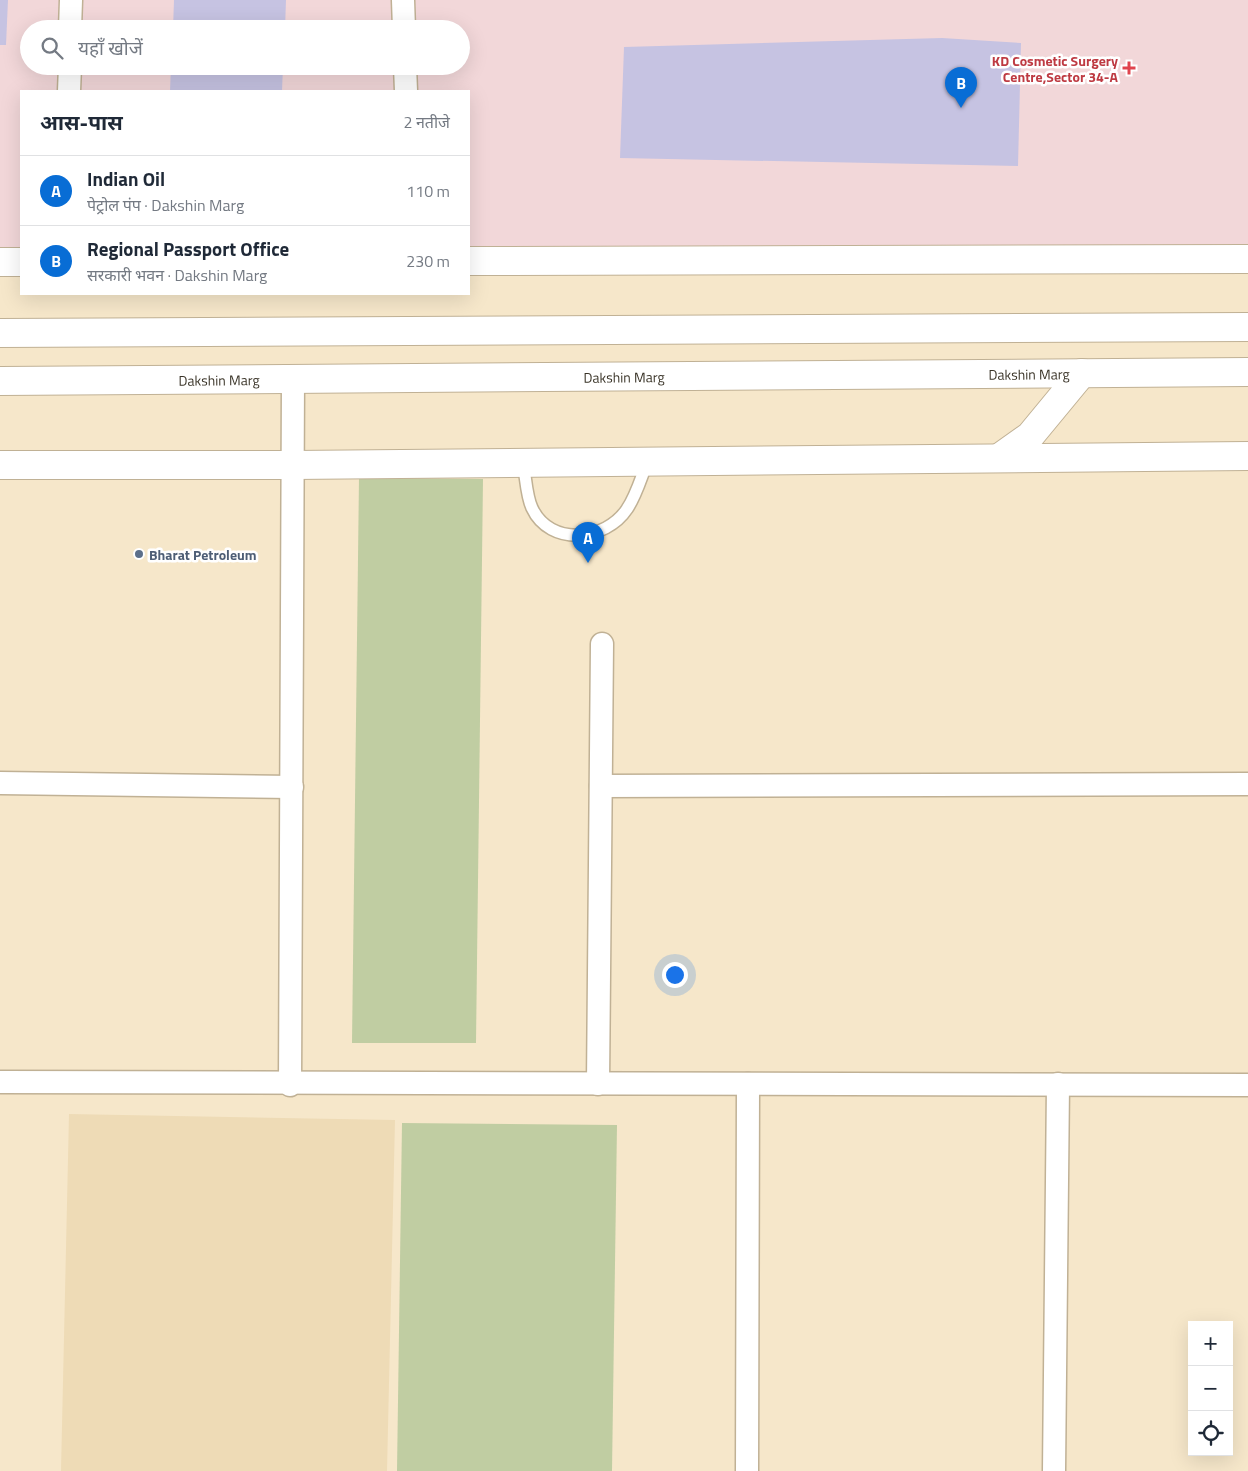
<!DOCTYPE html>
<html lang="hi">
<head>
<meta charset="utf-8">
<style>
  :root { --surface:#fff; --page:#f2f2f3; --text:#1f2937; --muted:#747a83; --line:#e0e1e3; --accent:#086dd5 }
  body { margin:0; font-family:"Titillium Web","Noto Sans Devanagari",sans-serif; background:var(--page); color:var(--text) }
  .controls { position:absolute; right:15px; bottom:15px; display:grid; overflow:hidden; border-radius:0px; box-shadow:0 5px 20px #0002 }
  .controls button { width:45px; height:45px; display:grid; place-items:center; padding:0; border:0; border-bottom:1px solid var(--line); background:var(--surface); color:var(--text); font:25px sans-serif }
  .you { position:absolute; left:674px; top:974px; width:18px; height:18px; margin:-12px; border:4px solid #fff; border-radius:50%; background:#1a73e8; box-shadow:0 0 0 8px #1a73e833 }
  .badge { display:grid; place-items:center; width:32px; height:32px; border-radius:50%; background:var(--accent); color:#fff; font-size:16px; font-weight:700 }
  .pin { position:absolute; translate:-50% -41px; filter:drop-shadow(0 1px 2px #0008) }
  .pin::after { content:''; position:absolute; top:26px; width:18px; height:15px; background:inherit; clip-path:polygon(0 0,100% 0,50% 100%) }
  .list { margin:0; padding:0; list-style:none }
  h2 { display:flex; justify-content:space-between; align-items:center; height:65px; margin:0; padding:0 20px; font-size:21px }
  h2 small { font-size:16px; font-weight:400; color:var(--muted) }
  .list li { display:grid; grid-template-columns:32px 1fr auto; gap:15px; align-items:center; box-sizing:border-box; height:70px; padding:0 20px; border-top:1px solid var(--line) }
  .list b { display:block; font-size:19px; white-space:nowrap }
  .list p { margin:0; font-size:16px; white-space:nowrap; color:var(--muted) }
  .list em { font-size:16px; font-style:normal; color:var(--muted) }
  .icon { flex:none; width:28px; height:28px; fill:none; stroke:currentColor; stroke-width:2; stroke-linecap:round; stroke-linejoin:round }
  .map { position:relative; flex:none; width:1248px; height:1471px; overflow:hidden }
  .search { position:absolute; background:var(--surface); box-shadow:0 5px 20px #0002; left:20px; top:20px; width:450px; height:55px; display:flex; align-items:center; gap:12px; box-sizing:border-box; padding:0 18px; border-radius:28px; color:var(--muted); font-size:19px }
  .panel { position:absolute; background:var(--surface); box-shadow:0 5px 20px #0002; left:20px; top:90px; width:450px; height:205px; border-radius:0px }
  .map>svg:first-child { display:block }
  .industrial { fill:#f2d7d9; fill-rule:evenodd }
  .built { fill:#eedbb6 }
  .green { fill:#c0cda2 }
  .building { fill:#c6c3e2 }
  .lines { fill:none; stroke-linecap:round; stroke-linejoin:round }
  .service-casing { stroke:#c0b195; stroke-width:14 }
  .minor-casing { stroke:#c0b195; stroke-width:25 }
  .tertiary-casing { stroke:#c0b195; stroke-width:30 }
  .secondary-casing { stroke:#c0b195; stroke-width:30 }
  .service { stroke:#fff; stroke-width:11 }
  .minor { stroke:#fff; stroke-width:22 }
  .tertiary { stroke:#fff; stroke-width:28 }
  .secondary { stroke:#fff; stroke-width:28 }
  .health-dot { fill:#e0444e; stroke:#fff; stroke-width:2 }
  .service-dot { fill:#5c6f8a; stroke:#fff; stroke-width:2 }
  .labels { text-anchor:middle; dominant-baseline:central; stroke-width:5; stroke-linejoin:round; paint-order:stroke }
  .health-label { font-size:14px; font-weight:bold; fill:#be3a42; stroke:#fff; text-anchor:end }
  .street-label { font-size:14px; fill:#393327; stroke:#fff }
  .service-label { font-size:14px; font-weight:bold; fill:#4e5e75; stroke:#fff; text-anchor:start }
</style>
</head>
<body>
<div class="map">
<svg width="1248" height="1471" viewBox="0 0 1248 1471">
  <rect width="100%" height="100%" fill="#f6e7ca"/>
  <path class="industrial" d="M0,0H1248V264L469,268V91H21V271H0ZM29,29H461V66H29Z"/>
  <polygon class="built" points="69,1114 395,1120 387,1471 61,1471"/>
  <g class="green">
    <polygon points="359,478 483,479 476,1043 352,1043"/>
    <polygon points="402,1123 617,1125 612,1471 397,1471"/>
  </g>
  <g class="building">
    <polygon points="0,0 8,0 6,45 0,45"/>
    <polygon points="174,0 286,0 285,29 173,29"/>
    <polygon points="942,38 1021,43 1018,166 620,158 624,47"/>
    <polygon points="171,66 283,66 282,91 170,91"/>
  </g>
  <g class="lines">
    <defs>
      <path id="service" d="M523,463C526,477 526,495 532,508C550,547 606,541 627,509C636,496 641,478 647,463"/>
      <g id="minor">
        <polyline points="403,0 404,29"/>
        <polyline points="70,29 71,0"/>
        <polyline points="405,66 406,91"/>
        <polyline points="69,91 70,66"/>
        <polyline points="0,783 292,787"/>
        <polyline points="601,786 1248,784"/>
        <polyline points="0,1082 1248,1085"/>
        <polyline points="598,1084 602,644"/>
        <polyline points="290,1085 293,379"/>
        <polyline points="747,1471 748,1084"/>
        <polyline points="1054,1471 1058,1084"/>
      </g>
      <g id="tertiary">
        <polyline points="469,261 1248,259"/>
        <polyline points="0,262 21,262"/>
        <polyline points="0,465 293,465 1248,456"/>
      </g>
      <g id="secondary">
        <polyline points="0,333 1248,327"/>
        <path id="s1" d="M0,381L1248,372"/>
        <polyline points="999,458 1030,436 1082,373"/>
      </g>
    </defs>
    <use href="#service" class="service-casing"/>
    <use href="#minor" class="minor-casing"/>
    <use href="#tertiary" class="tertiary-casing"/>
    <use href="#secondary" class="secondary-casing"/>
    <use href="#service" class="service"/>
    <use href="#minor" class="minor"/>
    <use href="#tertiary" class="tertiary"/>
    <use href="#secondary" class="secondary"/>
  </g>
  <path class="health-dot" d="M1126.5 60.5h5v5h5v5h-5v5h-5v-5h-5v-5h5z"/>
  <circle class="service-dot" cx="139" cy="554" r="5"/>
  <g class="labels">
    <g class="health-label">
      <text x="1118" y="60">KD Cosmetic Surgery<tspan x="1118" dy="16">Centre,Sector 34-A</tspan></text>
    </g>
    <g class="street-label">
      <text stroke="none"><textPath href="#s1" startOffset="1029">Dakshin Marg</textPath></text>
      <text stroke="none"><textPath href="#s1" startOffset="624">Dakshin Marg</textPath></text>
      <text stroke="none"><textPath href="#s1" startOffset="219">Dakshin Marg</textPath></text>
    </g>
    <g class="service-label">
      <text x="149" y="554">Bharat Petroleum</text>
    </g>
  </g>
</svg>
<div class="controls">
<button>+</button>
<button>−</button>
<button><svg class="icon" aria-label="locate" viewBox="0 0 24 24"><circle cx="12" cy="12" r="6"/><path d="M12 2v4M12 18v4M2 12h4M18 12h4"/></svg></button>
</div>
<div class="you"></div>
<div class="pin badge" style="left:588px;top:563px">A</div>
<div class="pin badge" style="left:961px;top:108px">B</div>
<div class="search"><svg class="icon" aria-label="search" viewBox="0 0 24 24"><circle cx="10" cy="10" r="6"/><path d="M15 15l6 6"/></svg>यहाँ खोजें</div>
<section class="panel">
<h2>आस-पास<small>2 नतीजे</small></h2>
<ul class="list">
<li><span class="badge">A</span><div><b>Indian Oil</b><p>पेट्रोल पंप · Dakshin Marg</p></div><em>110 m</em></li>
<li><span class="badge">B</span><div><b>Regional Passport Office</b><p>सरकारी भवन · Dakshin Marg</p></div><em>230 m</em></li>
</ul>
</section>
</div>
</body>
</html>
